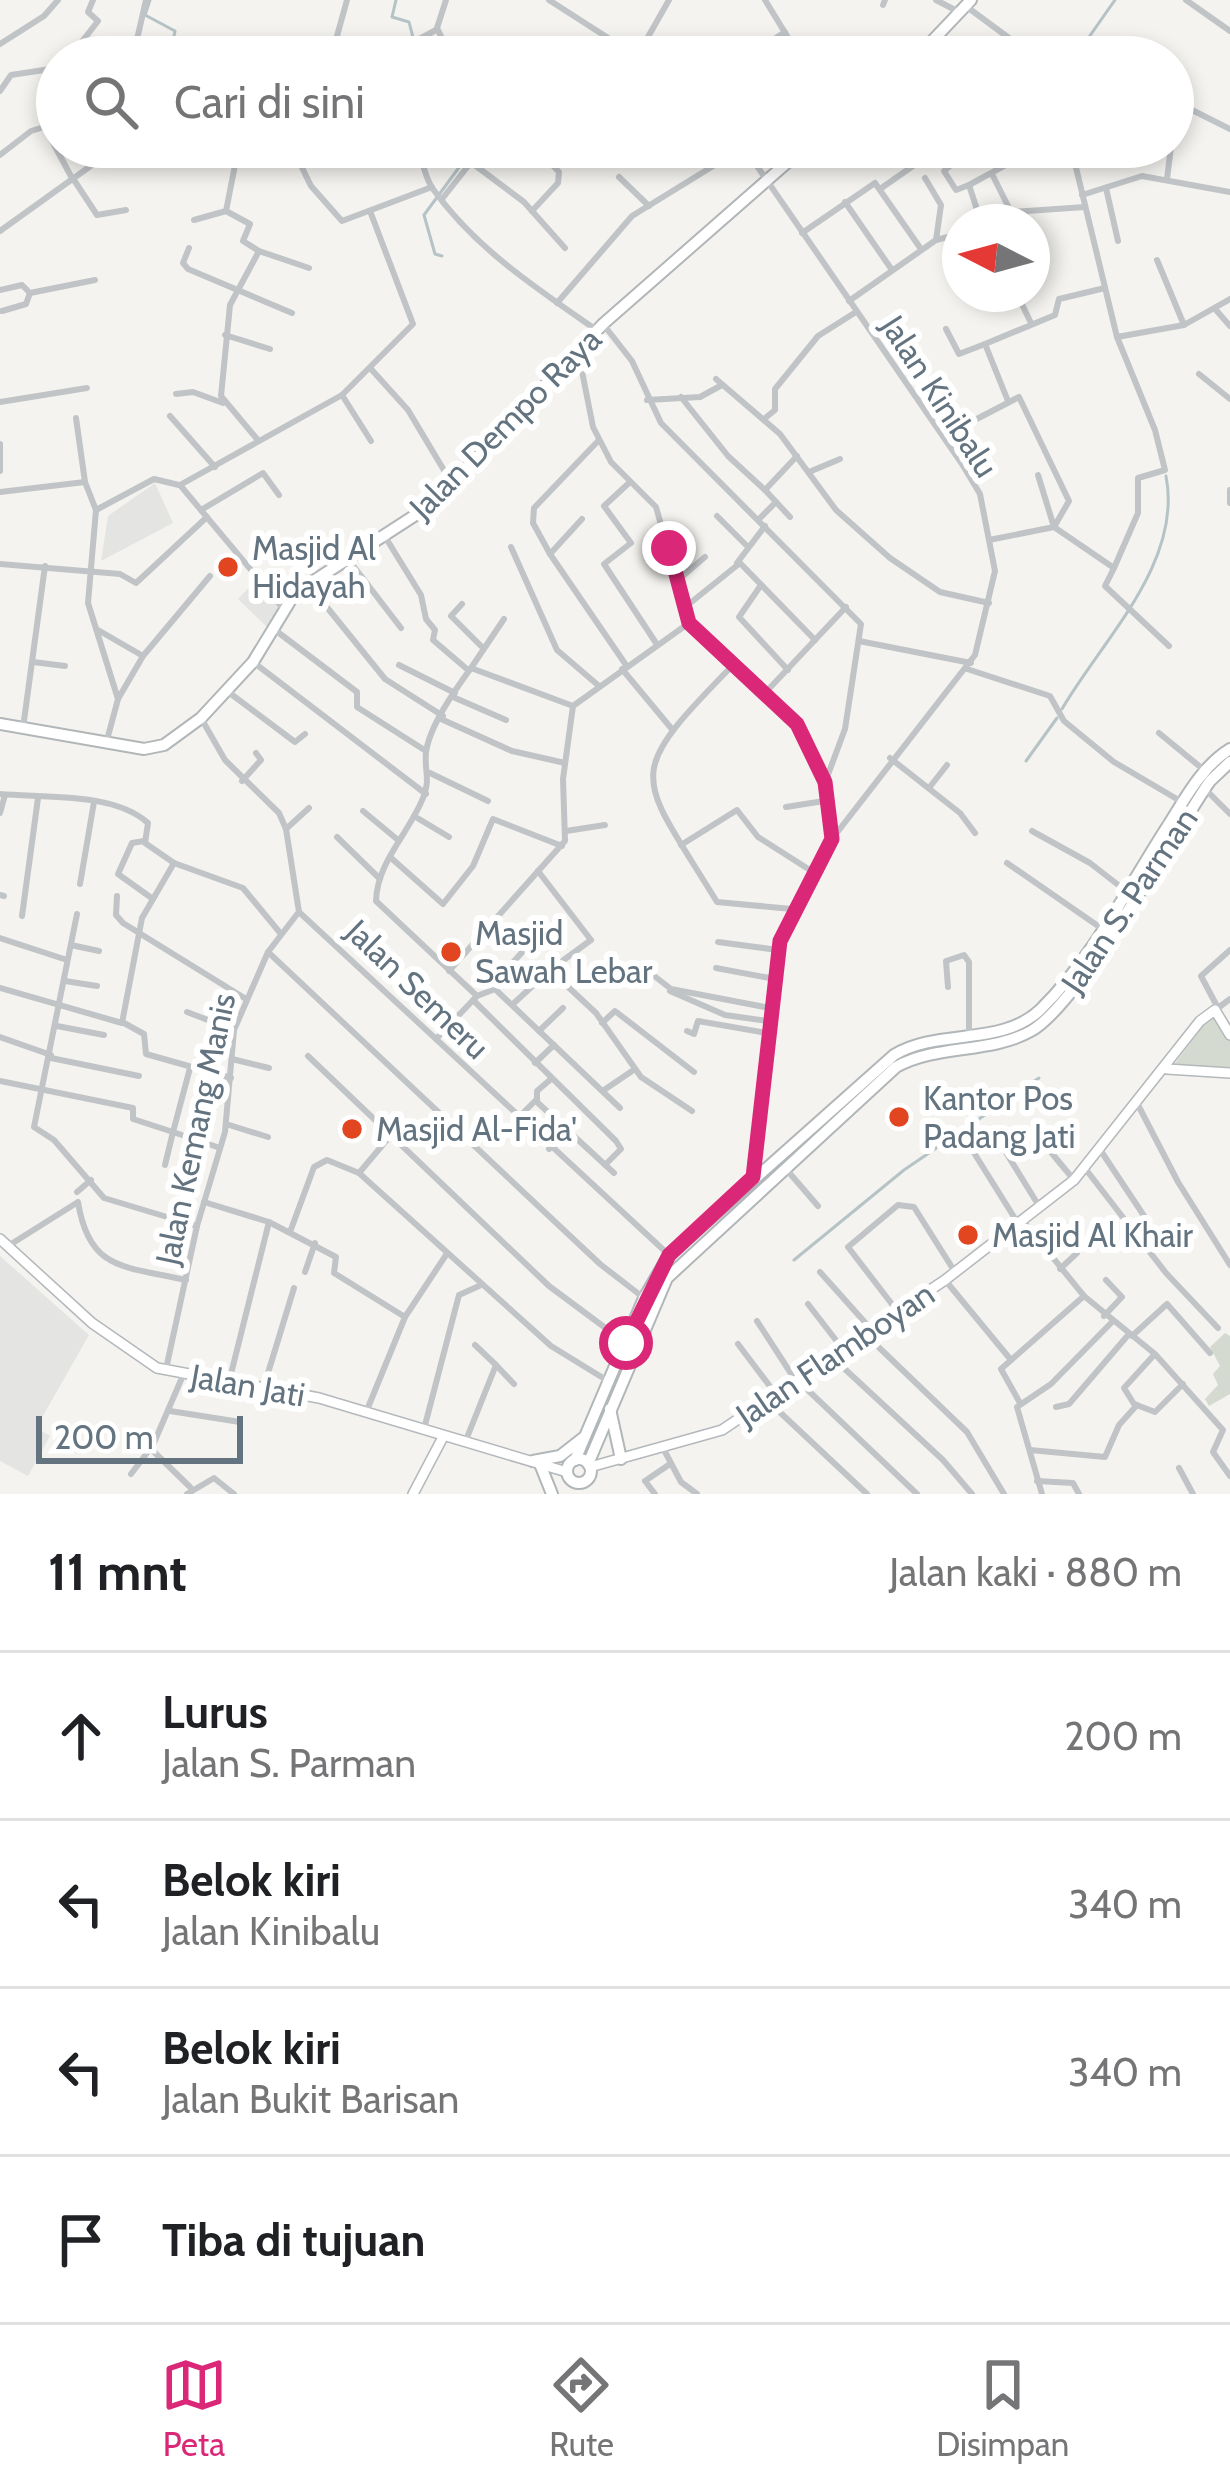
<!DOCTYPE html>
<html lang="id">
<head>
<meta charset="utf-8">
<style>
  :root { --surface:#fff; --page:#f2f2f2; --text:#202124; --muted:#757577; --line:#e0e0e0; --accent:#db2777 }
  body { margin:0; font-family:Cabin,sans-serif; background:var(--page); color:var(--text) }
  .compass { position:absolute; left:942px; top:204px; width:108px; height:108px; border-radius:50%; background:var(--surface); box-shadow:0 6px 18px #0003; rotate:276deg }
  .scale { position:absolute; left:36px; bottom:30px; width:207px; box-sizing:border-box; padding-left:12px; border:6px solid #637480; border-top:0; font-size:33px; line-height:42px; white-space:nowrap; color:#637480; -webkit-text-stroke:9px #fff; paint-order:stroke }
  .stop { position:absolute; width:36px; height:36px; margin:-27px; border:9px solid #db2777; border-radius:50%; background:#fff }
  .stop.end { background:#db2777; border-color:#fff; box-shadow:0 3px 12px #0008 }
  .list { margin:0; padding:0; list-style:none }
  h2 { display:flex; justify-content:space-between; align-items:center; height:156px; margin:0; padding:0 48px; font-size:51px }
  h2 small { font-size:39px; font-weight:400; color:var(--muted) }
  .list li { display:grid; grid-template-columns:78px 1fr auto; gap:36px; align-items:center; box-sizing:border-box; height:168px; padding:0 48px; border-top:3px solid var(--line) }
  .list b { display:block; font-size:45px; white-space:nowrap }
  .list p { margin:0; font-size:39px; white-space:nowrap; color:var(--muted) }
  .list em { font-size:39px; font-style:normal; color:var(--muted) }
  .icon { flex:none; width:66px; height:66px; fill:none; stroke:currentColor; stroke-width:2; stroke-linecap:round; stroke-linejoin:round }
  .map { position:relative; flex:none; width:1230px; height:1494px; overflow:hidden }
  .search { position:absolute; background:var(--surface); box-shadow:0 6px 18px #0003; left:36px; right:36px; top:36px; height:132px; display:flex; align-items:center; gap:30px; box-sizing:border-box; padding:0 42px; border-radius:66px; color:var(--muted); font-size:45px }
  .sheet { height:828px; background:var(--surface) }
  nav { display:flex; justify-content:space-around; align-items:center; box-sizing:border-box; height:168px; border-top:3px solid var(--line); background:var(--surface); font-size:33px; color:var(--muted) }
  nav a { display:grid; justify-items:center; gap:6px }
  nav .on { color:var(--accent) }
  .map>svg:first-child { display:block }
  .built { fill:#e4e5e3 }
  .green { fill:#d5dad0 }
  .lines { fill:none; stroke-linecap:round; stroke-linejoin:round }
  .stream { stroke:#b6c3c6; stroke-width:3 }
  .secondary-casing { stroke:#b3b8bc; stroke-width:12 }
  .primary-casing { stroke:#b1b6b9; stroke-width:14 }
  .street { stroke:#c1c4c7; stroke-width:6 }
  .secondary { stroke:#fff; stroke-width:9 }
  .primary { stroke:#fff; stroke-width:10 }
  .route { stroke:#db2777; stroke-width:15 }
  .poi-dot { fill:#e14621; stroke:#fff; stroke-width:4.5 }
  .labels { text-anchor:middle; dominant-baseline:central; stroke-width:12; stroke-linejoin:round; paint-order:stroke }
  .street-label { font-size:33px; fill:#637480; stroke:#fff }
  .poi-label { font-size:33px; fill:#637480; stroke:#fff; text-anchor:start }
</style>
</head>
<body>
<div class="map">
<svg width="1230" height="1494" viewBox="0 0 1230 1494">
  <rect width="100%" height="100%" fill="#f4f3ef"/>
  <g class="built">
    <polygon points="155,483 173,523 101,561 108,516"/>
    <polygon points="255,581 280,607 269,629 238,599"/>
    <polygon points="0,1256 89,1335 36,1428 50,1436 28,1476 0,1461"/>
  </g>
  <g class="green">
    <polygon points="1215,1010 1230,1031 1230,1070 1173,1066"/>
    <polygon points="1225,1333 1230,1336 1230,1394 1209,1406 1205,1399 1218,1385 1213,1374 1220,1366 1210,1347"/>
  </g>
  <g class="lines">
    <g class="stream">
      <polyline points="150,0 145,15 175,31 170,57"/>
      <polyline points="396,0 392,17 409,22 418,57"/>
      <polyline points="1075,57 1115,0"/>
      <polyline points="442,256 435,254 424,215 474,147"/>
      <path d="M1062,709C1102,640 1183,563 1166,476"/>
      <polyline points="1026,761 1057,718"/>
      <polyline points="794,1260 904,1170 1039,1078"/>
    </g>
    <defs>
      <g id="secondary">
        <polyline points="1167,1069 1230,1073"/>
        <polyline points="0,1239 92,1323 157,1368 319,1398 567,1472"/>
        <polyline points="590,1467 722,1430 945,1280 1074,1180 1200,1021 1215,1010 1230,1035"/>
        <polyline points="413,1494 443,1437"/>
      </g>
      <g id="primary">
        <polyline points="917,57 971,0"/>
        <polyline points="0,724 144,749 164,745 201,718 253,662 295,593 434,503 603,324 805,147"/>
        <polyline points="610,1409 621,1459"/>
        <circle cx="579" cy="1471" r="12"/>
        <path d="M575,1460L644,1298L669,1255L894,1055C938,1028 1002,1047 1041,1009C1092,959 1129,886 1167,827C1185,799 1201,767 1230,749"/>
        <polyline points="533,1461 560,1456 583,1438"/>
        <polyline points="540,1464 552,1494"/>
        <path d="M588,1464L667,1278L896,1067C937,1044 990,1054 1031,1031C1079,1004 1173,835 1210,781L1230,762"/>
      </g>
    </defs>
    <use href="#secondary" class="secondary-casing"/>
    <use href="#primary" class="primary-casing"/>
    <g class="street">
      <polyline points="347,0 337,36 353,57"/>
      <polyline points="446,0 437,28 451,57"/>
      <polyline points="549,0 619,45 681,57"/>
      <polyline points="765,0 800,57"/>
      <polyline points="936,0 959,12"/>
      <polyline points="1186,0 1230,31"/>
      <polyline points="883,5 885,0"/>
      <polyline points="967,7 1009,38 1018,57"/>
      <polyline points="0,44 44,16 58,0"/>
      <polyline points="538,46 552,57"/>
      <polyline points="640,51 669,0"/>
      <polyline points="70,57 98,21 88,12 93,0"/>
      <polyline points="133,57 146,0"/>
      <polyline points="386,57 436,30"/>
      <polyline points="614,57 619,45"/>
      <polyline points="746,57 785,32"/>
      <polyline points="0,91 11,75 57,68"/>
      <polyline points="1173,99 1188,108"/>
      <polyline points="44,126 73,180"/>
      <polyline points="1173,136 1188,108 1230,129"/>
      <polyline points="292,147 311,186 342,221 432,187"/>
      <path d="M415,147C424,160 424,177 433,189C475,248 536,288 595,329"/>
      <polyline points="744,147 962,464 980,494 995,571 975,655 832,839 785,925 768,1021 753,1177"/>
      <polyline points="1071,147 1117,337 1184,325 1230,299"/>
      <polyline points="0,155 31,131 57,123"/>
      <polyline points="472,163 524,202 565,248"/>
      <polyline points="992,174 1011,212 1085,207"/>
      <polyline points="619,177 649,206"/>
      <polyline points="925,178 941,205 936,240"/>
      <polyline points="1167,179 1171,147"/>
      <polyline points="74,180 97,215 126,210"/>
      <polyline points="969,185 956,190 944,171 972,147"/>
      <polyline points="1106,188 1118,241"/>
      <polyline points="880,189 913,166"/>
      <polyline points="1082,195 1142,176 1230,192"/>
      <polyline points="442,199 483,147"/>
      <polyline points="845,202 892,270"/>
      <polyline points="226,211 238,150"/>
      <polyline points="532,211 558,183 559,172 535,147"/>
      <polyline points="194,220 226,211 250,224 243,241 259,251"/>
      <polyline points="981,222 969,185 1039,147"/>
      <polyline points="0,231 117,147"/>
      <polyline points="802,233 875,183 921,249"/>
      <polyline points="189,248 183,263 188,269 292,313"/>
      <polyline points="1157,260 1184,325"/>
      <polyline points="0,290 22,285 30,293 95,280"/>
      <polyline points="1018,296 1031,323"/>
      <polyline points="849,301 936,240 960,234"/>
      <polyline points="557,303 632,216 744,147"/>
      <polyline points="1216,310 1230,326"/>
      <polyline points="2,311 26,304 30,293"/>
      <polyline points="603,324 632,361 661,423 861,624 845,729 826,780"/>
      <polyline points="946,329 959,354 985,344"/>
      <polyline points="225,335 270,349"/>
      <polyline points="578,351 593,427 611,462 656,507 689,623 806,736 825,781 832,839"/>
      <polyline points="371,369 408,410 451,482"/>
      <polyline points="1199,374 1230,399"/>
      <polyline points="716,379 780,434 836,510 890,558 940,592 989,603"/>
      <polyline points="176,394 193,392 223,403"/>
      <polyline points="342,395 371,441"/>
      <polyline points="681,397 728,456 765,490"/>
      <polyline points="647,400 700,397 722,385"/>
      <polyline points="1008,401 985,344 1055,315 1059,299 1105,288"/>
      <polyline points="0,402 87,388"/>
      <polyline points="170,416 215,467"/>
      <polyline points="76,418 85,482 96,510 88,603 118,699 107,740"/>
      <polyline points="764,419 775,410 775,389 818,336 856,312"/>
      <polyline points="946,435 1019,397 1069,501 1054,527 989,540"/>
      <polyline points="257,439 221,396 230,305 259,251 309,268"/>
      <polyline points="0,444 0,471"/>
      <polyline points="809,472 840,459"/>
      <polyline points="1038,475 1054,527 1114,568 1138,513 1138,478 1165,470 1155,430 1117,337"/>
      <polyline points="630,482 604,506 631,543 604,564 656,643"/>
      <polyline points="1230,490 1230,503"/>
      <polyline points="0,492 85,482"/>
      <polyline points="96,510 154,479 179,485"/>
      <polyline points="201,510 263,473 279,495"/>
      <polyline points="717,516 746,545"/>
      <polyline points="790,517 765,490 797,456"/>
      <polyline points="582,519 550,554 626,665"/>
      <polyline points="759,519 776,502"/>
      <polyline points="384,535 421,595 426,619 435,630 433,640 468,670"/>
      <polyline points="511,547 557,650 599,686"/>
      <polyline points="550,554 533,523 534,508 599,440"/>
      <polyline points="348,559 401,628"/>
      <polyline points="737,563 765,526"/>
      <polyline points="0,564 120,574 136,583 207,517"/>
      <polyline points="1114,568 1105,586 1169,646"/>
      <polyline points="677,581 705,557"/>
      <polyline points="309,585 385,679 443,716"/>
      <polyline points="761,585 739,617 788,670"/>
      <polyline points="462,604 451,616 481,646"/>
      <polyline points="282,607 180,485 342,395 413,324 370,211"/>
      <polyline points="684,608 740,563 815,640"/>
      <polyline points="98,630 143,656"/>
      <polyline points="275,630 357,692 357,707 426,751"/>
      <polyline points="859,641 971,663"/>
      <polyline points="33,662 65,666"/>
      <polyline points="253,662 426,794"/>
      <path d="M734,664C621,779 637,771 717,902L792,909"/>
      <polyline points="399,665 455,693"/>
      <polyline points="471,668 504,619"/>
      <polyline points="622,669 671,728"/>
      <polyline points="967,669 1050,696 1064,721 1114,762 1182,802"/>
      <polyline points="227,691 295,742 305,734"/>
      <polyline points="765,693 846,607"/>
      <polyline points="453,697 506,720"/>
      <polyline points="118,699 143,656 210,576"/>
      <polyline points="201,718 225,760 279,813 286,829 299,912 669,1255"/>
      <polyline points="441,719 512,751 565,763"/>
      <polyline points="23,728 45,566"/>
      <polyline points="1159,733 1204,770"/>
      <polyline points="890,758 960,813 975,833"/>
      <polyline points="430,773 488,801"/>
      <polyline points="242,781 261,760 256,753"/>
      <polyline points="929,788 947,765"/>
      <polyline points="1205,789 1230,814"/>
      <path d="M0,794C44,798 114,792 148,823L145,843L174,863L142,918L122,1023L0,988"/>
      <polyline points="786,807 824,801"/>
      <polyline points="363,811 398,840"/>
      <polyline points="0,813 5,795"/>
      <polyline points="414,816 449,837"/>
      <polyline points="286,829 309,808"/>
      <polyline points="566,831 605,825"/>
      <polyline points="1032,831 1090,863 1126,891"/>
      <polyline points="337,837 379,878"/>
      <polyline points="144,841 132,843 118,874 153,899"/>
      <polyline points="681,845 737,810 758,837 813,872"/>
      <polyline points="390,857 443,904 473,866 493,819 562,846"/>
      <polyline points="174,863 243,888 281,934"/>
      <polyline points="1007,863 1101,928"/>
      <polyline points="538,871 591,940 550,970 596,1013 641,1077 692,1111"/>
      <polyline points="80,884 94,802"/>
      <polyline points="0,895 4,896"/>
      <polyline points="117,896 116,915 123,923 246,999"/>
      <polyline points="77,914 34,1127 54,1140 104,1198 197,1226"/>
      <polyline points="22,916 38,798"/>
      <polyline points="0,938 67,960"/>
      <polyline points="718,942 778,950"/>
      <polyline points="71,945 99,951"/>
      <polyline points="268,952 600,1264 644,1298"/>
      <polyline points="644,968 671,989 770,1008"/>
      <polyline points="716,968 775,979"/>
      <polyline points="449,971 565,841 563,779 573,706"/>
      <polyline points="65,981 97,986"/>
      <polyline points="491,987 533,940"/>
      <polyline points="948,987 946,961 964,955 969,962 969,1036"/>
      <polyline points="670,991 725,1015 768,1021"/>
      <path d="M477,996L376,901C377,862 409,833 423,798C431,780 424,770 426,752C430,725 455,690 471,668L573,706L689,623"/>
      <polyline points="473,1000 616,1141 621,1149 605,1165"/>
      <polyline points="514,1003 550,970"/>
      <polyline points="1218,1008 1201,976 1230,950"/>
      <polyline points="1218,1008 1230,999"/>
      <polyline points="187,1012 234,1030"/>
      <polyline points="124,1023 144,1034 146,1054 231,1078"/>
      <polyline points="602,1023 615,1011 694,1072"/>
      <polyline points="57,1026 104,1035"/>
      <polyline points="539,1031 563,1008"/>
      <polyline points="687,1031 694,1034 698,1021 767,1033"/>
      <polyline points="0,1037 51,1055"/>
      <polyline points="436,1039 477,996 495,989 620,1108"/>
      <polyline points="308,1056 549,1286 623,1341"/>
      <polyline points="51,1058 139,1076"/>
      <polyline points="232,1059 269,1068"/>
      <polyline points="535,1063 554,1045"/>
      <polyline points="190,1068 173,1132 220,1148"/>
      <polyline points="551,1079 537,1091 537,1102 614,1173"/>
      <polyline points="0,1081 133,1108 133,1119 173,1132 165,1165"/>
      <polyline points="604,1090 635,1069"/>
      <polyline points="1137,1103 1178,1182 1230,1265"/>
      <polyline points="518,1118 537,1099"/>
      <polyline points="226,1124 268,1137"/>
      <polyline points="391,1135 359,1173 551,1346 608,1381"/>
      <polyline points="1040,1139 1074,1180"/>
      <polyline points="971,1148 1019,1225"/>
      <polyline points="1099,1148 1154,1231"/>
      <polyline points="549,1149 568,1131"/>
      <polyline points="1005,1151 1039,1206"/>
      <polyline points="1084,1167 1166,1273 1218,1328"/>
      <polyline points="786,1169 818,1206"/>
      <polyline points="77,1192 91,1180"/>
      <polyline points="204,1202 269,1222 336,1257 334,1273 405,1317"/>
      <polyline points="1024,1222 1084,1296 1155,1354 1223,1430 1213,1452 1230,1476"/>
      <polyline points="290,1232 314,1167 327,1160 359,1173"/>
      <path d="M8,1246L78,1202C89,1271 124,1266 186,1280"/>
      <polyline points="1060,1269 1077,1253"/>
      <polyline points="305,1272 315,1243"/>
      <polyline points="820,1272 870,1328"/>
      <polyline points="945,1280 1011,1360"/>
      <polyline points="808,1304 842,1348"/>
      <polyline points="898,1312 848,1247 898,1205 914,1207 955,1272"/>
      <polyline points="1104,1316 1122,1297 1106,1280"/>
      <polyline points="757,1321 792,1375 917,1494"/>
      <polyline points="866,1335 967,1432 1004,1494"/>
      <polyline points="1132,1336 1167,1304 1210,1353"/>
      <polyline points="738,1344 775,1393"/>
      <polyline points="1154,1355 1124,1388 1134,1404 1155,1412 1183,1384"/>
      <polyline points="834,1359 943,1460 972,1494"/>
      <polyline points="496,1365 514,1384"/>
      <polyline points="166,1369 197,1226 225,1132 234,1030 268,952 298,913"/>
      <polyline points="230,1378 269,1222"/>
      <polyline points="264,1386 294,1288"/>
      <polyline points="769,1402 867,1494"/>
      <polyline points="1020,1403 1001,1369 1084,1296"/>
      <polyline points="1056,1407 1069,1404 1129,1334"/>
      <polyline points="367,1410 405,1317 446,1255"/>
      <polyline points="170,1411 240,1422"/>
      <polyline points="424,1429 459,1295 479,1286"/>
      <polyline points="466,1440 496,1365 475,1345"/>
      <polyline points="150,1448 190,1487"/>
      <polyline points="663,1448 681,1482 697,1494"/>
      <polyline points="1030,1450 1105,1457 1119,1425 1137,1405"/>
      <polyline points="1179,1468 1193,1494"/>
      <polyline points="131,1474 153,1445 184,1373"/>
      <polyline points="1037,1481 1073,1483 1079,1494"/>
      <polyline points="187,1494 214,1478 234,1494"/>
      <polyline points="655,1494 645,1481 670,1464"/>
      <polyline points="1042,1494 1017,1407 1051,1384 1112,1322"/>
    </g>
    <use href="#secondary" class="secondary"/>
    <use href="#primary" class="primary"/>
  </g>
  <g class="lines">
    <polyline class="route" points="626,1343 669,1255 753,1177 780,941 832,839 825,782 797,724 689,623 669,548"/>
  </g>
  <g class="poi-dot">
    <circle cx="228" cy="567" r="12"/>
    <circle cx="451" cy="952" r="12"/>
    <circle cx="899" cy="1117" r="12"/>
    <circle cx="352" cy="1129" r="12"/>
    <circle cx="968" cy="1235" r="12"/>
  </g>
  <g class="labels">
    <g class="street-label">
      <text transform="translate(940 396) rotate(57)">Jalan Kinibalu</text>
      <text transform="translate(505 423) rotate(-45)">Jalan Dempo Raya</text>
      <text transform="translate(1129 900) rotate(-56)">Jalan S. Parman</text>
      <text transform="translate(418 989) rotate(44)">Jalan Semeru</text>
      <text transform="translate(195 1129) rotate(-78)">Jalan Kemang Manis</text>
      <text transform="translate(835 1354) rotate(-34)">Jalan Flamboyan</text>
      <text transform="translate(248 1385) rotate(10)">Jalan Jati</text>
    </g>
    <g class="poi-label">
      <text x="252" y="548">Masjid Al<tspan x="252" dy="38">Hidayah</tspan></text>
      <text x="475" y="933">Masjid<tspan x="475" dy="38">Sawah Lebar</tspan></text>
      <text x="923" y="1098">Kantor Pos<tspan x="923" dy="38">Padang Jati</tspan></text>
      <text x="376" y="1129">Masjid Al-Fida'</text>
      <text x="992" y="1235">Masjid Al Khair</text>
    </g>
  </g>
</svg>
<svg class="compass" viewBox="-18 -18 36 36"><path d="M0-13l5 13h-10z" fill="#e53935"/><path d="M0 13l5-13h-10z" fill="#757577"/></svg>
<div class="scale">200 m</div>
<div class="stop" style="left:626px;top:1343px"></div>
<div class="stop end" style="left:669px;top:548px"></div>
<div class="search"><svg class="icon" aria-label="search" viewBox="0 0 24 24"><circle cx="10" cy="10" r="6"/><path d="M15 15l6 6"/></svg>Cari di sini</div>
</div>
<section class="sheet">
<h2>11 mnt<small>Jalan kaki · 880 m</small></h2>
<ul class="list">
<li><svg class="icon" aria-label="ahead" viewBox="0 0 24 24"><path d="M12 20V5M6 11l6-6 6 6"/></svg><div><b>Lurus</b><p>Jalan S. Parman</p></div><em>200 m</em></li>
<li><svg class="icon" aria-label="left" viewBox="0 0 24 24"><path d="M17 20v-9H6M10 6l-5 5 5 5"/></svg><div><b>Belok kiri</b><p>Jalan Kinibalu</p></div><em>340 m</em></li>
<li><svg class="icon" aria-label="left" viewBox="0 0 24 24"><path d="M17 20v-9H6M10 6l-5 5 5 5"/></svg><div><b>Belok kiri</b><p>Jalan Bukit Barisan</p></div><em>340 m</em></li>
<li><svg class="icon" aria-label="arrive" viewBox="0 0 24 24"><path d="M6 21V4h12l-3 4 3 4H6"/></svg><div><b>Tiba di tujuan</b></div></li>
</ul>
</section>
<nav>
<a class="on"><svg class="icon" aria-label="map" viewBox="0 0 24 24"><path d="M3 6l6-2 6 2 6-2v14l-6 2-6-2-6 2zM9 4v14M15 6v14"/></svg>Peta</a>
<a><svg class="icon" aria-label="directions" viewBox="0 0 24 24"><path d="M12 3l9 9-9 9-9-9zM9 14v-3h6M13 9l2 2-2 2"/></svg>Rute</a>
<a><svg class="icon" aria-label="saved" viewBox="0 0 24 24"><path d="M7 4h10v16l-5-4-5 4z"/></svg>Disimpan</a>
</nav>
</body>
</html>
